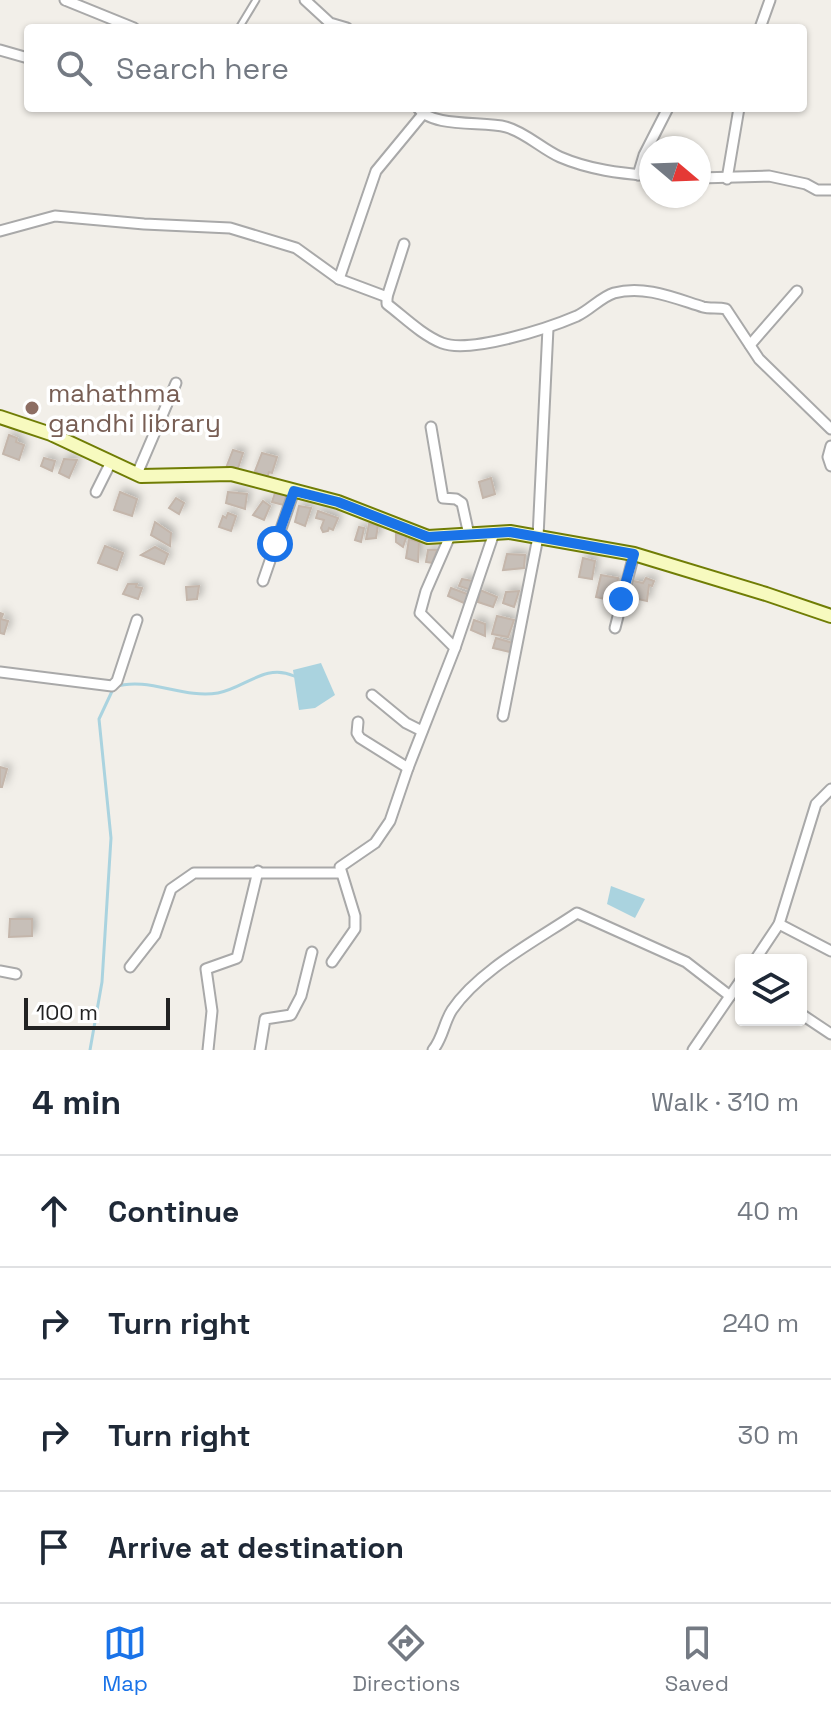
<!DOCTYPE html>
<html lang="en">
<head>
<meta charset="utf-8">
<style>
  :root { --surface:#fff; --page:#f2f2f3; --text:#1f2937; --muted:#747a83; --line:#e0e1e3; --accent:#1a73e8 }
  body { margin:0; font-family:"Space Grotesk",sans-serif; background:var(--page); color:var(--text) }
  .controls { position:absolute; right:24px; bottom:24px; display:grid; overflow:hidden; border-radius:8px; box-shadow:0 2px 6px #0004 }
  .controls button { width:72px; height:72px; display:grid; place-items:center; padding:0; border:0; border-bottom:2px solid var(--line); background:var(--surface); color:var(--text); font:40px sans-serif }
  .compass { position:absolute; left:639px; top:136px; width:72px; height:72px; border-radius:50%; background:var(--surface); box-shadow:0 2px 6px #0004; rotate:109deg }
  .scale { position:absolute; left:24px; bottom:20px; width:146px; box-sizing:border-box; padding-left:8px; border:4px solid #222; border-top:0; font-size:22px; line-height:28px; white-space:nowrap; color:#222; -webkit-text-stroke:6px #fff; paint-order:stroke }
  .stop { position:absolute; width:24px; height:24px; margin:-18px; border:6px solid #1a73e8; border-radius:50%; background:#fff }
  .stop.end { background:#1a73e8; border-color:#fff; box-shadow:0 2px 8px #0008 }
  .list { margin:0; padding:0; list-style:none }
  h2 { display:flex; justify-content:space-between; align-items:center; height:104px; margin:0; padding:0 32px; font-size:34px }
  h2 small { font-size:26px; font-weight:400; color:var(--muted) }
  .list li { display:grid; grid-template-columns:52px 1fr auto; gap:24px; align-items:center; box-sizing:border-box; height:112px; padding:0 32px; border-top:2px solid var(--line) }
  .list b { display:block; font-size:30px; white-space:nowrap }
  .list em { font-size:26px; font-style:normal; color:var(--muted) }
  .icon { flex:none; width:44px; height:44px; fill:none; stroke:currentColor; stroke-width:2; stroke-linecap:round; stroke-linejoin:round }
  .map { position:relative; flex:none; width:831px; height:1050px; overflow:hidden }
  .search { position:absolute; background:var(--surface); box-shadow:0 2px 6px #0004; left:24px; right:24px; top:24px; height:88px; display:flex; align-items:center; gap:20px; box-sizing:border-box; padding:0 28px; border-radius:8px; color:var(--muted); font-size:30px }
  .sheet { height:552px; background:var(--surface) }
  nav { display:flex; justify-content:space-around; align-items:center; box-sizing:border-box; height:112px; border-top:2px solid var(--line); background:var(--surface); font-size:22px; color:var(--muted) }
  nav a { display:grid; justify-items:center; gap:4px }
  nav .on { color:var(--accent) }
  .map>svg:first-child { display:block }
  .water { fill:#aad3df }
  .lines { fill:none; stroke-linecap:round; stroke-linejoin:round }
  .stream { stroke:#aad3df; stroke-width:3 }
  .building { fill:#c7bfb8; stroke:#c4b6ab; stroke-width:2; filter:url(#shadow) }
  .lane-casing { stroke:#a9a9a9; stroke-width:9 }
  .street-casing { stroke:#a9a9a9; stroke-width:13 }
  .secondary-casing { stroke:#707d05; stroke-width:16 }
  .lane { stroke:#fff; stroke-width:5 }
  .street { stroke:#fff; stroke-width:9 }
  .secondary { stroke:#f7fabf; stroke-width:12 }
  .route { stroke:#1a73e8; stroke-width:10 }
  .education-dot { fill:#8d6e63; stroke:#fff; stroke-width:3 }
  .labels { text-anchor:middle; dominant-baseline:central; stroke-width:7; stroke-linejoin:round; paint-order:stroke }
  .education-label { font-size:26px; fill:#785e54; stroke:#fff; text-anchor:start }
</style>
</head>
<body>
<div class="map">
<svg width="831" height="1050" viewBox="0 0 831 1050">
  <defs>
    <filter id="shadow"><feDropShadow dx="3.5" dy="-3.5" stdDeviation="4" flood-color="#0004"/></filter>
  </defs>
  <rect width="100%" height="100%" fill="#f2efe9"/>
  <g class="water">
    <polygon points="321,663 335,695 315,708 299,710 293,670"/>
    <polygon points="611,886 645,899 635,918 607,904"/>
  </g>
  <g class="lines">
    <path class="stream" d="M90,1050L102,982L111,838L99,719L114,687C149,676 182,699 218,693C245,688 265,663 294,676"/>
  </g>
  <g class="building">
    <polygon points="9,435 17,438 16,442 24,445 19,460 3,454"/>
    <polygon points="233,450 243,453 237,471 226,468"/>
    <polygon points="262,453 277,457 272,473 269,472 267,478 255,471"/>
    <polygon points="44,458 55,461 52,471 41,466"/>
    <polygon points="64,459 77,460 69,478 59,473"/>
    <polygon points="491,478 495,494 483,498 479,482"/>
    <polygon points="120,492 137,499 132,516 114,510"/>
    <polygon points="228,492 247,494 245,509 226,503"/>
    <polygon points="275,493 287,496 284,505 272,502"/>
    <polygon points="176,498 184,503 179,514 169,508"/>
    <polygon points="263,501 270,506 264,520 253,515"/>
    <polygon points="299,506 311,508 305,526 295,522"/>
    <polygon points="318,511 338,518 333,530 329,528 328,531 323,532 321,528 324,520 316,518"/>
    <polygon points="228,513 236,516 231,531 219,527 223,516 226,518"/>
    <polygon points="155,522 171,533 170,546 151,535"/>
    <polygon points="369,524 378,525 376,538 366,539"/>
    <polygon points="359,527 364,528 361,542 355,540"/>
    <polygon points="396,534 407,535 403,547 396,542"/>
    <polygon points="409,539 419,542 418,562 406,558"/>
    <polygon points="105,546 123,553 117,570 98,563"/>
    <polygon points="155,547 168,554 164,564 141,555"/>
    <polygon points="428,550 437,550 432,563 426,562"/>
    <polygon points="507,554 525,555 524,568 503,570"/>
    <polygon points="583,558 595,561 592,579 579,577"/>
    <polygon points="601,575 618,578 614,601 596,597"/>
    <polygon points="646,578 654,581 652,586 649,585 647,601 625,596 629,580 643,583"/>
    <polygon points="462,579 473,581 471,590 459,586"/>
    <polygon points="128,584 137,584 136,587 142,588 138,599 123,594"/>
    <polygon points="199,586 197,599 187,600 186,587"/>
    <polygon points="451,588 470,595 466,604 448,596"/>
    <polygon points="480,590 497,597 493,607 478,602"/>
    <polygon points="519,591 514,607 503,603 506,592"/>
    <polygon points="0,613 3,614 1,619 8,621 4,634 0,633"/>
    <polygon points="497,616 514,620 508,637 492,634"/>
    <polygon points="474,620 485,624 485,636 471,630"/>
    <polygon points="496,638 513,643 510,652 493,648"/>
    <polygon points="0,767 7,769 2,787 0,787"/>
    <polygon points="10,919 32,919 32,936 9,937"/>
  </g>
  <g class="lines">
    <defs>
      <polyline id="lane" points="239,28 256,0"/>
      <g id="street">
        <polyline points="65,0 134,28"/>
        <polyline points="305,0 330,23 347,28"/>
        <polyline points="760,28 770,0"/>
        <polyline points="0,50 28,58"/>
        <path d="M418,108C432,128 483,121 506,127C525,132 542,149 560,157C590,170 620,173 651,176"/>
        <polyline points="638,175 644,155 668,108"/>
        <polyline points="699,178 769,176 806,184 817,190 831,190"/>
        <polyline points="727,179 739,108"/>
        <polyline points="0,231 55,216 144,224 230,228 296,248 339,279 387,297"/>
        <path d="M404,244L387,297V304C404,317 422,335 442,343C470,354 549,328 577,316C590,310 601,297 614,293C645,285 674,298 703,307C710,309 718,307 726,309L759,359L831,429"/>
        <polyline points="339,279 376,171 423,114"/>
        <polyline points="750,345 797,291"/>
        <polyline points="431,427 443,498 456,499 462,503 469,535"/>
        <polyline points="831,446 828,457 831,466"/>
        <polyline points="137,474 176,383"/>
        <polyline points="96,492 111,462"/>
        <polyline points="263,581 294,491"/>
        <polyline points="615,628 634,554"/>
        <polyline points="455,648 494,533"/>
        <polyline points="0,672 112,686 117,681 137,620"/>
        <polyline points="372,695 406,723 422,731"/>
        <polyline points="503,716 538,537 548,328"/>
        <polyline points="358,722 357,733 360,738 408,768"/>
        <polyline points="779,924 831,951"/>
        <polyline points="755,960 779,924 816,804 831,789"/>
        <polyline points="332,962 355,929 355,916 340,867 375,843 390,821 408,768 455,648 420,613 426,591 450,536"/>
        <polyline points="130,967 155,935 171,889 194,873 341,873"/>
        <polyline points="0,971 16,974"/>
        <polyline points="801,1014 831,1034"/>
        <polyline points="208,1050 212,1011 206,969 237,958 258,871"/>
        <polyline points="260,1050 265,1019 291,1015 301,996 312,952"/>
        <path d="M433,1050C443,1038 444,1022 452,1010C479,970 537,940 577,913L686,962L730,996"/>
        <polyline points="693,1050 741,980"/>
      </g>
      <polyline id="secondary" points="0,417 51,434 141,476 231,474 338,502 428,537 510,532 634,554 766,594 831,616"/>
    </defs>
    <use href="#lane" class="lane-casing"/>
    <use href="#street" class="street-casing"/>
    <use href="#secondary" class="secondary-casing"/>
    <use href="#lane" class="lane"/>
    <use href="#street" class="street"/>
    <use href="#secondary" class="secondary"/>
  </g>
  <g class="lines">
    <polyline class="route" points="275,544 294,491 338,502 428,537 510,532 634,554 621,599"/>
  </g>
  <circle class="education-dot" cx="32" cy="408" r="8"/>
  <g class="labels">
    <g class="education-label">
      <text x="48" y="393">mahathma<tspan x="48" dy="30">gandhi library</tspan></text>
    </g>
  </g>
</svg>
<div class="controls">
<button><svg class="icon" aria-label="layers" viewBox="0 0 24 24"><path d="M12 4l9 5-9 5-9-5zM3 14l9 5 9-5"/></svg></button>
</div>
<svg class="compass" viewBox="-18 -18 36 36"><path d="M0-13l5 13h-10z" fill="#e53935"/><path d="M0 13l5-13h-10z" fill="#747a83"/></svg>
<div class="scale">100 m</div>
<div class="stop" style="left:275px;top:544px"></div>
<div class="stop end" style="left:621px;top:599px"></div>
<div class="search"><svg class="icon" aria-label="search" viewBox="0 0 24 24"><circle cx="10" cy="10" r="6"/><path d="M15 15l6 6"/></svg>Search here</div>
</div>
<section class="sheet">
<h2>4 min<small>Walk · 310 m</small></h2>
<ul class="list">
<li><svg class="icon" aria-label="ahead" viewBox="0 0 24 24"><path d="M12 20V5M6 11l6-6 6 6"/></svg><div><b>Continue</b></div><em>40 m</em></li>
<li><svg class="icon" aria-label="right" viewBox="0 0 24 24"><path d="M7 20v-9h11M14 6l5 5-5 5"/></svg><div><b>Turn right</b></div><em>240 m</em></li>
<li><svg class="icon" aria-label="right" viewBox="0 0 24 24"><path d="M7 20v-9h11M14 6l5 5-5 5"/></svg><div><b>Turn right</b></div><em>30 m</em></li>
<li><svg class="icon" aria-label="arrive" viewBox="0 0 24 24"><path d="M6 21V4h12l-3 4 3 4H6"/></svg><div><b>Arrive at destination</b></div></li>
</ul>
</section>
<nav>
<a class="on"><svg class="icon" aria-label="map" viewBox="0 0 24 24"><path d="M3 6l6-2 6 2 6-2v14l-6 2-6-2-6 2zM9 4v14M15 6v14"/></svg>Map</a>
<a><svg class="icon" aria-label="directions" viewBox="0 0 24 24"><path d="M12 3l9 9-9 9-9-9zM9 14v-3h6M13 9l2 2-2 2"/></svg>Directions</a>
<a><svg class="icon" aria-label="saved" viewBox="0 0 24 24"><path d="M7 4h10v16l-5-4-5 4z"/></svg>Saved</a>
</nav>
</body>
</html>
